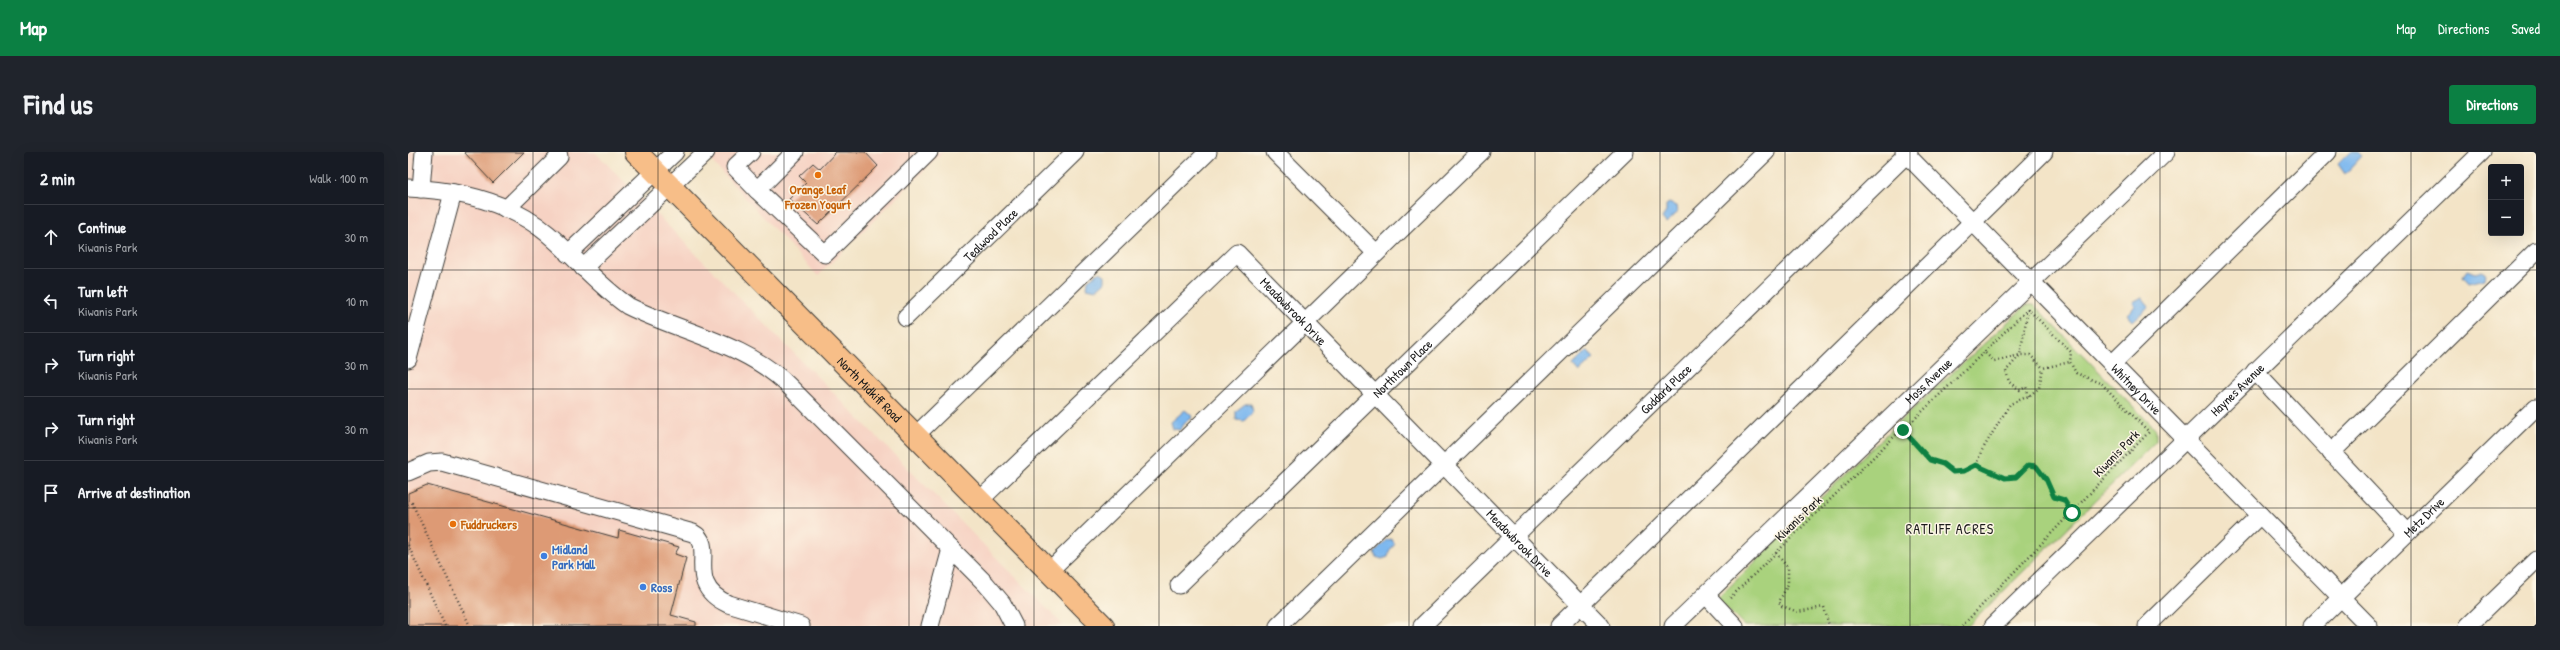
<!DOCTYPE html>
<html lang="en">
<head>
<meta charset="utf-8">
<style>
  :root { --surface:#171b24; --page:#20242c; --text:#f1f3f6; --muted:#9ea1a6; --line:#363941; --accent:#0b8043 }
  body { margin:0; font-family:"Patrick Hand",sans-serif; background:var(--page); color:var(--text) }
  .controls { position:absolute; right:12px; top:12px; display:grid; overflow:hidden; border-radius:4px; box-shadow:0 4px 16px #0002 }
  .controls button { width:36px; height:36px; display:grid; place-items:center; padding:0; border:0; border-bottom:1px solid var(--line); background:var(--surface); color:var(--text); font:20px sans-serif }
  .stop { position:absolute; width:12px; height:12px; margin:-9px; border:3px solid #0b8043; border-radius:50%; background:#fff }
  .stop.end { background:#0b8043; border-color:#fff; box-shadow:0 1px 4px #0008 }
  .list { margin:0; padding:0; list-style:none }
  h2 { display:flex; justify-content:space-between; align-items:center; height:52px; margin:0; padding:0 16px; font-size:17px }
  h2 small { font-size:13px; font-weight:400; color:var(--muted) }
  .list li { display:grid; grid-template-columns:26px 1fr auto; gap:12px; align-items:center; box-sizing:border-box; height:64px; padding:0 16px; border-top:1px solid var(--line) }
  .list b { display:block; font-size:15px; white-space:nowrap }
  .list p { margin:0; font-size:13px; white-space:nowrap; color:var(--muted) }
  .list em { font-size:13px; font-style:normal; color:var(--muted) }
  .icon { flex:none; width:22px; height:22px; fill:none; stroke:currentColor; stroke-width:2; stroke-linecap:round; stroke-linejoin:round }
  .map { position:relative; flex:none; width:2128px; height:474px; overflow:hidden; border-radius:4px }
  header { display:flex; align-items:center; gap:24px; box-sizing:border-box; height:56px; padding:0 20px; background:var(--accent); color:#fff }
  header strong { font-size:19px }
  nav { display:flex; gap:22px; margin-inline-start:auto; font-size:14px }
  .intro { display:flex; align-items:center; justify-content:space-between; box-sizing:border-box; height:96px; padding:0 24px }
  h1 { margin:0; font-size:28px }
  .button { padding:10px 18px; border-radius:4px; background:var(--accent); color:#fff; font-size:14px; font-weight:700 }
  main { display:flex; gap:24px; padding:0 24px }
  aside { flex:1; background:var(--surface); border-radius:4px; box-shadow:0 4px 16px #0002 }
  .map>svg:first-child { display:block }
  .built { fill:#f6d2c3 }
  .green { fill:#a9d27d; stroke:#62774c }
  .water { fill:#7db8ef; stroke:#4c6a86 }
  .building { fill:#dd9a75 }
  .lines { fill:none; stroke-linecap:round; stroke-linejoin:round }
  .minor-casing { stroke:#3c3a36; stroke-width:19 }
  .major-casing { stroke:#3c3a36; stroke-width:24 }
  .path { stroke:#3c3a36; stroke-width:2.5; stroke-dasharray:1 3; stroke-linecap:butt }
  .minor { stroke:#fff; stroke-width:17 }
  .major { stroke:#f7be88; stroke-width:22 }
  .route { stroke:#0b8043; stroke-width:5 }
  .grid { fill:none; stroke:#1c1c1c; stroke-width:1; stroke-opacity:0.55 }
  .food-dot { fill:#e8710a; stroke:#fcf5e5; stroke-width:1.5 }
  .shop-dot { fill:#3f7fe0; stroke:#fcf5e5; stroke-width:1.5 }
  .labels { text-anchor:middle; dominant-baseline:central; stroke-width:3; stroke-linejoin:round; paint-order:stroke }
  .food-label { font-size:13px; font-weight:bold; fill:#c56008; stroke:#fcf5e5 }
  .street-label { font-size:13px; fill:#1c1c1c; stroke:#fcf5e5 }
  .shop-label { font-size:13px; font-weight:bold; fill:#366cbe; stroke:#fcf5e5; text-anchor:start }
  .neighbourhood-label { font-size:14px; letter-spacing:1px; fill:#1c1c1c; stroke:#fcf5e5 }
</style>
</head>
<body>
<header>
<strong>Map</strong>
<nav><a>Map</a><a>Directions</a><a>Saved</a></nav>
</header>
<div class="intro"><h1>Find us</h1><a class="button">Directions</a></div>
<main>
<aside>
<h2>2 min<small>Walk · 100 m</small></h2>
<ul class="list">
<li><svg class="icon" aria-label="ahead" viewBox="0 0 24 24"><path d="M12 20V5M6 11l6-6 6 6"/></svg><div><b>Continue</b><p>Kiwanis Park</p></div><em>30 m</em></li>
<li><svg class="icon" aria-label="left" viewBox="0 0 24 24"><path d="M17 20v-9H6M10 6l-5 5 5 5"/></svg><div><b>Turn left</b><p>Kiwanis Park</p></div><em>10 m</em></li>
<li><svg class="icon" aria-label="right" viewBox="0 0 24 24"><path d="M7 20v-9h11M14 6l5 5-5 5"/></svg><div><b>Turn right</b><p>Kiwanis Park</p></div><em>30 m</em></li>
<li><svg class="icon" aria-label="right" viewBox="0 0 24 24"><path d="M7 20v-9h11M14 6l5 5-5 5"/></svg><div><b>Turn right</b><p>Kiwanis Park</p></div><em>30 m</em></li>
<li><svg class="icon" aria-label="arrive" viewBox="0 0 24 24"><path d="M6 21V4h12l-3 4 3 4H6"/></svg><div><b>Arrive at destination</b></div></li>
</ul>
</aside>
<div class="map">
<svg width="2128" height="474" viewBox="0 0 2128 474">
  <rect width="100%" height="100%" fill="#fcf5e5"/>
  <filter id="ink" filterUnits="userSpaceOnUse"><feTurbulence type="fractalNoise" baseFrequency=".025" numOctaves="2"/><feDisplacementMap in="SourceGraphic" scale="8" xChannelSelector="R" yChannelSelector="G"/><feConvolveMatrix kernelMatrix="1 2 1 2 8 2 1 2 1" color-interpolation-filters="sRGB"/></filter>
  <filter id="wash" filterUnits="userSpaceOnUse"><feTurbulence type="fractalNoise" baseFrequency=".012" numOctaves="4" result="noise"/><feDisplacementMap in="SourceGraphic" scale="16" xChannelSelector="R" yChannelSelector="G"/><feGaussianBlur stdDeviation="0.9" result="paint"/><feColorMatrix in="noise" values="0 0 0 0 0 0 0 0 0 0 0 0 0 0 0 0 0 1.4 0 .05"/><feComposite in="paint" operator="in"/></filter>
  <g filter="url(#wash)">
    <rect width="100%" height="100%" fill="#f3e4c7"/>
    <g class="built">
      <polygon points="0,0 187,0 656,474 0,474"/>
      <polygon points="295,0 535,0 410,124"/>
    </g>
    <polygon class="green" points="1621,153 1626,153 1748,278 1748,289 1560,474 1336,474 1309,447 1492,269 1616,155"/>
    <g class="water">
      <polygon points="1942,0 1950,0 1954,4 1937,22 1930,12"/>
      <polygon points="1261,51 1268,54 1269,61 1258,71 1254,66 1258,60 1258,53"/>
      <polygon points="2059,118 2067,121 2074,119 2078,121 2077,127 2061,131 2055,124"/>
      <polygon points="692,120 697,123 697,130 688,138 679,136 680,128"/>
      <polygon points="1734,145 1741,154 1725,169 1719,162 1727,154 1725,150"/>
      <polygon points="1179,199 1186,206 1171,220 1165,213"/>
      <polygon points="843,251 845,259 836,269 828,268 828,259 837,252"/>
      <polygon points="777,258 783,263 784,266 777,271 772,278 765,277 763,270"/>
      <polygon points="983,387 987,392 981,399 980,405 974,407 968,405 966,401 978,388"/>
    </g>
    <g id="blocks">
      <g class="building">
        <polygon points="56,0 116,0 85,31"/>
        <polygon points="428,0 457,0 470,14 410,73 381,47 398,31 391,24 405,11 412,17"/>
        <polygon points="19,333 210,386 211,378 271,395 267,402 278,406 263,463 288,470 288,474 0,474 0,341"/>
      </g>
    </g>
  </g>
  <g filter="url(#ink)">
    <use href="#blocks" fill-opacity="0" stroke="#3c3a36" stroke-width="1"/>
    <g class="lines">
      <defs>
        <g id="minor">
          <polyline points="343,0 327,15 349,38 387,0"/>
          <polyline points="867,0 968,101"/>
          <path id="s1" d="M1496,0L1961,474"/>
          <path d="M0,36C49,38 102,50 140,82C167,105 190,133 220,154C272,180 337,191 380,233L578,432L594,451L606,474"/>
          <polyline points="13,37 16,0"/>
          <polyline points="349,38 417,102 521,0"/>
          <polyline points="98,57 151,5 150,0"/>
          <polyline points="160,102 267,0"/>
          <polyline points="175,116 298,0"/>
          <path id="s2" d="M498,165L667,0"/>
          <polyline points="0,207 45,41"/>
          <polyline points="1704,212 1920,0"/>
          <polyline points="1847,219 1999,381"/>
          <polyline points="508,283 800,0"/>
          <polyline points="1923,301 2128,99"/>
          <path d="M0,320L21,311L34,310L285,381C310,394 274,431 320,452L393,474"/>
          <path id="s3" d="M571,349L829,101L1193,474"/>
          <polyline points="640,420 1073,0"/>
          <path id="s4" d="M771,433L1217,0"/>
          <polyline points="1298,443 1327,474"/>
          <polyline points="522,474 543,397"/>
          <polyline points="870,474 1358,0"/>
          <path id="s5" d="M1014,474L1501,0"/>
          <polyline points="1151,474 1636,0"/>
          <path id="s6" d="M1265,474L1758,0"/>
          <path id="s7" d="M1585,474L2074,0"/>
          <polyline points="1739,474 1852,363"/>
          <path id="s8" d="M1904,474L2128,255"/>
          <polyline points="2060,474 2128,408"/>
        </g>
        <g id="major">
          <path id="s9" d="M228,0L695,474"/>
        </g>
      </defs>
      <use href="#minor" class="minor-casing"/>
      <use href="#major" class="major-casing"/>
      <g class="path">
        <polyline points="1620,157 1612,203 1586,209 1576,200 1495,278 1522,308 1535,312 1545,320 1556,319 1568,313 1597,326 1608,325 1620,313 1628,313 1638,327 1646,345 1656,348 1672,368"/>
        <polyline points="1621,244 1618,235 1612,238 1601,230 1598,219 1612,203 1622,203 1635,216 1662,210"/>
        <polyline points="1568,313 1573,300 1602,252 1621,244 1631,236 1635,216"/>
        <polyline points="0,353 4,351 62,474"/>
        <polyline points="0,393 37,474"/>
        <polyline points="1368,401 1380,416 1380,432 1371,450 1374,454 1390,460 1416,455 1421,474"/>
        <polyline points="1322,446 1494,277"/>
        <polyline points="1554,474 1741,280 1694,232 1668,221 1662,210 1663,200 1620,157 1576,200"/>
      </g>
      <use href="#minor" class="minor"/>
      <use href="#major" class="major"/>
    </g>
  </g>
  <g class="lines" filter="url(#ink)">
    <polyline class="route" points="1495,278 1522,308 1535,312 1545,320 1556,319 1568,313 1597,326 1608,325 1620,313 1628,314 1638,327 1646,345 1656,348 1664,361"/>
  </g>
  <path class="grid" d="M125,0V474M250,0V474M376,0V474M501,0V474M626,0V474M751,0V474M876,0V474M1001,0V474M1127,0V474M1252,0V474M1377,0V474M1502,0V474M1627,0V474M1752,0V474M1878,0V474M2003,0V474M0,118H2128M0,237H2128M0,356H2128"/>
  <g class="food-dot">
    <circle cx="410" cy="23" r="4"/>
    <circle cx="45" cy="372" r="4"/>
  </g>
  <g class="shop-dot">
    <circle cx="136" cy="404" r="4"/>
    <circle cx="235" cy="435" r="4"/>
  </g>
  <g class="labels">
    <g class="food-label">
      <text x="410" y="37">Orange Leaf<tspan x="410" dy="15">Frozen Yogurt</tspan></text>
      <text x="53" y="372" text-anchor="start">Fuddruckers</text>
    </g>
    <g class="street-label">
      <text stroke="none"><textPath href="#s2" startOffset="118">Tealwood Place</textPath></text>
      <text stroke="none"><textPath href="#s3" startOffset="439">Meadowbrook Drive</textPath></text>
      <text stroke="none"><textPath href="#s4" startOffset="311">Northtown Place</textPath></text>
      <text stroke="none"><textPath href="#s6" startOffset="354">Moss Avenue</textPath></text>
      <text stroke="none"><textPath href="#s7" startOffset="340">Haynes Avenue</textPath></text>
      <text stroke="none"><textPath href="#s9" startOffset="333">North Midkiff Road</textPath></text>
      <text stroke="none"><textPath href="#s5" startOffset="340">Goddard Place</textPath></text>
      <text stroke="none"><textPath href="#s1" startOffset="332">Whitney Drive</textPath></text>
      <text transform="translate(1708 301) rotate(-46)">Kiwanis Park</text>
      <text stroke="none"><textPath href="#s8" startOffset="156">Metz Drive</textPath></text>
      <text transform="translate(1390 366) rotate(-44)">Kiwanis Park</text>
      <text stroke="none"><textPath href="#s3" startOffset="763">Meadowbrook Drive</textPath></text>
    </g>
    <g class="shop-label">
      <text x="144" y="397">Midland<tspan x="144" dy="15">Park Mall</tspan></text>
      <text x="243" y="435">Ross</text>
    </g>
    <g class="neighbourhood-label">
      <text x="1542" y="376">RATLIFF ACRES</text>
    </g>
  </g>
</svg>
<div class="controls">
<button>+</button>
<button>−</button>
</div>
<div class="stop" style="left:1664px;top:361px"></div>
<div class="stop end" style="left:1495px;top:278px"></div>
</div>
</main>
</body>
</html>
